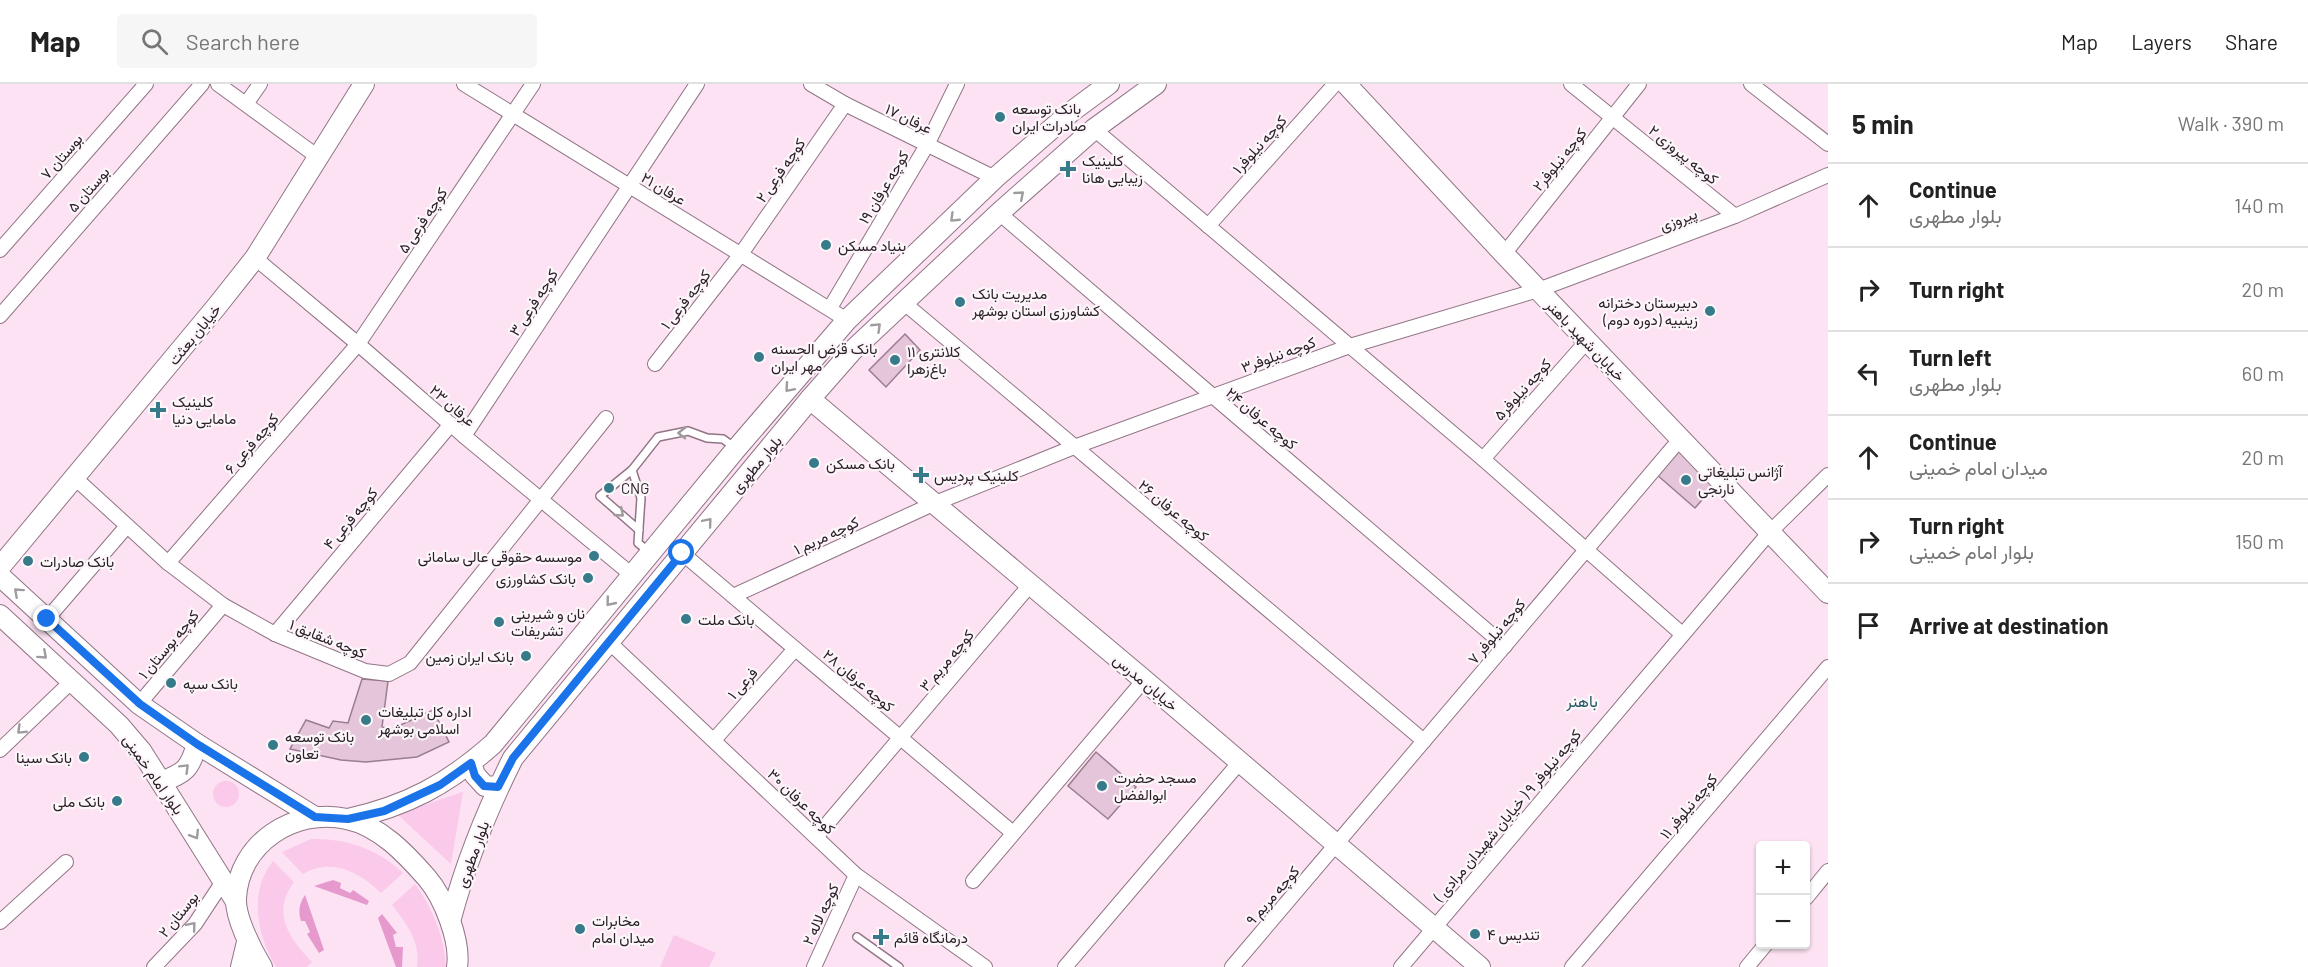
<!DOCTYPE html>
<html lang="en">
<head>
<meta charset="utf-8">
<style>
  :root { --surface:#fff; --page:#f6f6f6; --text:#222; --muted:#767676; --line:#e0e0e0 }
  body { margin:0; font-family:Barlow,Vazirmatn,sans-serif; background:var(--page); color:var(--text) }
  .controls { position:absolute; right:18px; bottom:18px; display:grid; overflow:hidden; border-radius:6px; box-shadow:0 2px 4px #0004 }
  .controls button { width:54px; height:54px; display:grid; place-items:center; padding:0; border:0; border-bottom:2px solid var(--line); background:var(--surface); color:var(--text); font:30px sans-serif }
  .stop { position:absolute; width:18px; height:18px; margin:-14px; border:4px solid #1a73e8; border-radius:50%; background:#fff }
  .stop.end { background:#1a73e8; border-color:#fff; box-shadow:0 2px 6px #0008 }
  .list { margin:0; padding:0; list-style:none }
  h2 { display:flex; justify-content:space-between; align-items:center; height:78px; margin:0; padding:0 24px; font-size:26px }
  h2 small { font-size:20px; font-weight:400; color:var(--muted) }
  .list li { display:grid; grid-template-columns:39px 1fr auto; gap:18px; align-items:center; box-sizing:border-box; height:84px; padding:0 24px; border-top:2px solid var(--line) }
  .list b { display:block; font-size:22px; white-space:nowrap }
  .list p { margin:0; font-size:20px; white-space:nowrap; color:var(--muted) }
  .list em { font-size:20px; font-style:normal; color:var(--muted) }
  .icon { flex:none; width:33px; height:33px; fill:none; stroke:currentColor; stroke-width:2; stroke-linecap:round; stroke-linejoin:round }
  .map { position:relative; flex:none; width:1828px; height:883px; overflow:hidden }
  header { display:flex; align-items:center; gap:36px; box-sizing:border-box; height:84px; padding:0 30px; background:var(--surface); border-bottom:2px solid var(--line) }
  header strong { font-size:28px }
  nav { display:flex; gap:33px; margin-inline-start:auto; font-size:21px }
  .search { width:420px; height:54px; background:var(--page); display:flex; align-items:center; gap:15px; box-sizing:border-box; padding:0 21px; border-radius:6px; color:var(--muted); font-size:22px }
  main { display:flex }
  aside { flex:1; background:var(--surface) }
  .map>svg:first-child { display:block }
  .green { fill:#fbc9ea }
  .water { fill:#e699cd }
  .building { fill:#e5c5d9; stroke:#9a7d90; stroke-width:1.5 }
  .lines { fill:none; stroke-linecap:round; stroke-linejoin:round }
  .lane-casing { stroke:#917587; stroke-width:10 }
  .street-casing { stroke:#917587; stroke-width:16 }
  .secondary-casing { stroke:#917587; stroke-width:22 }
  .lane { stroke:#fff; stroke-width:7 }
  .street { stroke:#fff; stroke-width:14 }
  .secondary { stroke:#fff; stroke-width:20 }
  .oneway { stroke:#a09b9e }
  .route { stroke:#1a73e8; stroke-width:8 }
  .poi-dot { fill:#377a8a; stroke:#fcf6fa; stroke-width:2 }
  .labels { text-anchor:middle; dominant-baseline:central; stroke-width:4.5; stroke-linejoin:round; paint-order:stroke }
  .poi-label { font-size:15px; fill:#2c2028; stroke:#fcf6fa; text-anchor:start }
  .street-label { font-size:15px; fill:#2c2028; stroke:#fcf6fa }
  .neighbourhood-label { font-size:16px; fill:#1e5461; stroke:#fcf6fa }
</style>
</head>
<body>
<header>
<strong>Map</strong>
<div class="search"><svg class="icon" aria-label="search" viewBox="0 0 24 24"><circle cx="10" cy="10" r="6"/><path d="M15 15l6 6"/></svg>Search here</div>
<nav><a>Map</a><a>Layers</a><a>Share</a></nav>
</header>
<main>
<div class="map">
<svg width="1828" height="883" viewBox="0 0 1828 883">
  <rect width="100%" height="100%" fill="#fce2f2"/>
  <g class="green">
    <circle cx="226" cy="710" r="13"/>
    <polygon points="463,708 451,780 397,730"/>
    <path d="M311,755C346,754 378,765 403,789L381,809C360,788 331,773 303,790L282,768Z"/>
    <path d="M273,777L294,798C271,829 289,854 312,878L307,883H276C257,850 248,809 273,777Z"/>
    <path d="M415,800C433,826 444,851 446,883H417C421,858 406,839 392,821Z"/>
    <polygon points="674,851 716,869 709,883 660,883"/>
  </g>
  <g class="water">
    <polygon points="333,796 341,799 340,804 350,809 353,806 369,817 367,821 314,802"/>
    <path d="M305,811L324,866L319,869L307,850L310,848L305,837H301C298,827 299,820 305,811Z"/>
    <polygon points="382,830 397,849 393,851 396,863 403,863 402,883 396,883 378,834"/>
  </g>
  <g class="building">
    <polygon points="905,250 920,266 886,303 869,286"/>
    <polygon points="1679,362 1714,402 1695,424 1656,390"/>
    <polygon points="362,595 388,597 382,643 392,645 433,626 449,658 417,673 366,678 341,676 290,665 306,636 329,644 333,637 348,639"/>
    <polygon points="1096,668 1136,703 1108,735 1068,702"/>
  </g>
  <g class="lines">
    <defs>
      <g id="lane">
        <polyline points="632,386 600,412 639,446"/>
        <polyline points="648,467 638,459 641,414 632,386 658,353 688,347 707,354 723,355 734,363"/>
        <polyline points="857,853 899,883"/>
      </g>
      <g id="street">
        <polyline points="218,0 318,73"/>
        <polyline points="464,0 847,236"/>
        <polyline points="811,0 845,20 995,94"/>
        <polyline points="1571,0 1735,132"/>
        <polyline points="1751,0 1828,60"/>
        <polyline points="246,20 260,0"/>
        <polyline points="1094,45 1483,375 1682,550"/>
        <polyline points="999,129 1505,562"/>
        <polyline points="1208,142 1335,0"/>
        <polyline points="0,166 146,0"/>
        <polyline points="1504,170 1639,0"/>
        <polyline points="255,174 358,260 464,352 632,491"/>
        <polyline points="903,218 1424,657"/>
        <polyline points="830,224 927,61 957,0"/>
        <polyline points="0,232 202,0"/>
        <polyline points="655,280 741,170 845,20"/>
        <polyline points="464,352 697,0"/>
        <polyline points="1483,375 1587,257"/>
        <polyline points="75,394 168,479 223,521 275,550 365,587 389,590 410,579 606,334"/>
        <polyline points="682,469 1013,749"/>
        <polyline points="168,479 358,260 533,0"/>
        <polyline points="733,512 933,420 1074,363 1350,262 1538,206 1735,132 1828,91"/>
        <polyline points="47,535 127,442"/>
        <polyline points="275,550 451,340"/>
        <polyline points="609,558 856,791 985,883"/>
        <polyline points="139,620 223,521"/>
        <polyline points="714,656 795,565"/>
        <polyline points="0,666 72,597"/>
        <polyline points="816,753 1030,501"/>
        <polyline points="973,797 1144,596"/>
        <polyline points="1806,814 1828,787"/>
        <polyline points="0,838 66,778"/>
        <polyline points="154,883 195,840 224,796"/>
        <polyline points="814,883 856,791"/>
        <polyline points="1065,883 1239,679"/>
        <polyline points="1232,883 1681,354"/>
        <polyline points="1401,883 1769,449 1828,391"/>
        <polyline points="1572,883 1828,583"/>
        <polyline points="1747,883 1766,860"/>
      </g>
      <g id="secondary">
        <polyline points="1346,0 1504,170 1828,509"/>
        <polyline points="810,315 1144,596 1480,883"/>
        <polyline points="0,483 217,222 255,174 364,0"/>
        <polyline points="0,492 139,620 197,660 315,733"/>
        <polyline points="0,531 119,641 142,668 235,816"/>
        <polyline points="471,679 475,691 485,702 498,703"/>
        <path d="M161,698C185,689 190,685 197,660"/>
        <path d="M348,735C407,722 448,700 493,660L736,365L847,236L995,94L1071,28L1109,0"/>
        <path d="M451,834C466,778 487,726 513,674L810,315L853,266L999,129L1094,45L1156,0"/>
        <polyline points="241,883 247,858"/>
        <path d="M262,883C252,867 235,833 236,815C238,759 295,723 347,735C380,742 406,770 427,794C444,814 461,857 457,883"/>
      </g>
    </defs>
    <use href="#lane" class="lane-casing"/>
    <use href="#street" class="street-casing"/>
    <use href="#secondary" class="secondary-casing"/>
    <use href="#lane" class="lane"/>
    <use href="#street" class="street"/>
    <use href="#secondary" class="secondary"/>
  </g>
  <defs><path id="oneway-chevron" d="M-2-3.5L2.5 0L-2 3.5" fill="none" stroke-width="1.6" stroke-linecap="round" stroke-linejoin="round" transform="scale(1.5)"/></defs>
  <g class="oneway">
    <use href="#oneway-chevron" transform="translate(1020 111) rotate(-41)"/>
    <use href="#oneway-chevron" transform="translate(954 134) rotate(136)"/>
    <use href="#oneway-chevron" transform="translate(877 243) rotate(-44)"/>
    <use href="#oneway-chevron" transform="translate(789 304) rotate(131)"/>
    <use href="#oneway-chevron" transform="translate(682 349) rotate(180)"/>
    <use href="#oneway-chevron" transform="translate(620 429) rotate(41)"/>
    <use href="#oneway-chevron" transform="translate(708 438) rotate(-50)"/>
    <use href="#oneway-chevron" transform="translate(18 508) rotate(-138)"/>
    <use href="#oneway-chevron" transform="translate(610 518) rotate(129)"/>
    <use href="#oneway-chevron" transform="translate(43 571) rotate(42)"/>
    <use href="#oneway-chevron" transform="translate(21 646) rotate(136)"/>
    <use href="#oneway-chevron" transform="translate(185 684) rotate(-45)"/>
    <use href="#oneway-chevron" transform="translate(195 751) rotate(58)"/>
    <use href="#oneway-chevron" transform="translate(192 842) rotate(-50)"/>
  </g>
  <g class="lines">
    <polyline class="route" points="47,535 140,620 197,660 315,733 348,735 384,727 440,701 471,679 475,692 484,702 498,703 513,674 682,469"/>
  </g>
  <g class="poi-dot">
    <circle cx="1000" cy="33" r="6"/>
    <path d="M1065 76h6v6h6v6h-6v6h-6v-6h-6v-6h6z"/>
    <circle cx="826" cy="161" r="6"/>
    <circle cx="960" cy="218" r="6"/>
    <circle cx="1710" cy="227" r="6"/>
    <circle cx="759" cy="273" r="6"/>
    <circle cx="895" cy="276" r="6"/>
    <path d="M155 317h6v6h6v6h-6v6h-6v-6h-6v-6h6z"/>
    <circle cx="814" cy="379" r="6"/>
    <path d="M918 382h6v6h6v6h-6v6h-6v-6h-6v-6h6z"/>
    <circle cx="1686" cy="396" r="6"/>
    <circle cx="609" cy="404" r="6"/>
    <circle cx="594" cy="472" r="6"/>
    <circle cx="28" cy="477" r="6"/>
    <circle cx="588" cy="494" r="6"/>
    <circle cx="686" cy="535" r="6"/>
    <circle cx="499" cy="538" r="6"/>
    <circle cx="526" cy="572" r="6"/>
    <circle cx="171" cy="599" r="6"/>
    <circle cx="366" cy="636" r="6"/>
    <circle cx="273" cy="661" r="6"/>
    <circle cx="84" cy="673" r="6"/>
    <circle cx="1102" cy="702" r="6"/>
    <circle cx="117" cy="717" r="6"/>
    <circle cx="580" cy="845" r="6"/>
    <circle cx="1475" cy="850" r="6"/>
    <path d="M878 844h6v6h6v6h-6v6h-6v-6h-6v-6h6z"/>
  </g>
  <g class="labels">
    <g class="poi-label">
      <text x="1012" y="24">بانک توسعه<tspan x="1012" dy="17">صادرات ایران</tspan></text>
      <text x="1082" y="76">کلینیک<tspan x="1082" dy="17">زیبایی هانا</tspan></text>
      <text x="838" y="161">بنیاد مسکن</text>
      <text x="972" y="209">مدیریت بانک<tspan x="972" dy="17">کشاورزی استان بوشهر</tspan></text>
      <text x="1698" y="218" text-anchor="end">دبیرستان دخترانه<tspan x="1698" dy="17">زینبیه (دوره دوم)</tspan></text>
      <text x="771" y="264">بانک قرض الحسنه<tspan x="771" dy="17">مهر ایران</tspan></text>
      <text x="907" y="267">کلانتری ۱۱<tspan x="907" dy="17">باغ‌زهرا</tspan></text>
      <text x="172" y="317">کلینیک<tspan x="172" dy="17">مامایی دنیا</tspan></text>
      <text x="826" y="379">بانک مسکن</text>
      <text x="1698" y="387">آژانس تبلیغاتی<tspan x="1698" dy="17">نارنجی</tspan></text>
      <text x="934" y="391">کلینیک پردیس</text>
      <text x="621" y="404">CNG</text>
      <text x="582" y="472" text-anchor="end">موسسه حقوقی عالی سامانی</text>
      <text x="40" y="477">بانک صادرات</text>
      <text x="576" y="494" text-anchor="end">بانک کشاورزی</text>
      <text x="511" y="529">نان و شیرینی<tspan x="511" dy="17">تشریفات</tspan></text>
      <text x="698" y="535">بانک ملت</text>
      <text x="514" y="572" text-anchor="end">بانک ایران زمین</text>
      <text x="183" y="599">بانک سپه</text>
      <text x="378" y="627">اداره کل تبلیغات<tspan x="378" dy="17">اسلامی بوشهر</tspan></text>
      <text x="285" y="652">بانک توسعه<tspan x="285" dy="17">تعاون</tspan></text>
      <text x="72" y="673" text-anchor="end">بانک سینا</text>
      <text x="1114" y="693">مسجد حضرت<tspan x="1114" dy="17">ابوالفضل</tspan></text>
      <text x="105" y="717" text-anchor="end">بانک ملی</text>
      <text x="592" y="836">مخابرات<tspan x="592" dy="17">میدان امام</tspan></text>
      <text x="1487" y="850">تندیس ۴</text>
      <text x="894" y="853">درمانگاه قائم</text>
    </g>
    <g class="street-label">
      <text transform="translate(909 34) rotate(26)">عرفان ۱۷</text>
      <text transform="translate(1259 60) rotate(-48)">کوچه نیلوفر۱</text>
      <text transform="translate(1684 70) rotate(39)">کوچه پیروزی ۲</text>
      <text transform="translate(61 72) rotate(-49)">بوستان ۷</text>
      <text transform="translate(1559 75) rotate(-51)">کوچه نیلوفر۲</text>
      <text transform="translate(780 86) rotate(-55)">کوچه فرعی ۲</text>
      <text transform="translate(883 103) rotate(-59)">کوچه عرفان ۱۹</text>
      <text transform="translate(664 104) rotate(31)">عرفان ۲۱</text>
      <text transform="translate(88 105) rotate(-49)">بوستان ۵</text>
      <text transform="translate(1678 135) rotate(-21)">پیروزی</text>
      <text transform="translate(422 136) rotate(-56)">کوچه فرعی ۵</text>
      <text transform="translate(685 215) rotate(-52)">کوچه فرعی ۱</text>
      <text transform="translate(533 218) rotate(-57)">کوچه فرعی ۳</text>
      <text transform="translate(194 250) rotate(-51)">خیابان بعثت</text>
      <text transform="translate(1586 256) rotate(46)">خیابان شهید باهنر</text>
      <text transform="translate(1278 270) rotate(-20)">کوچه نیلوفر۳</text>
      <text transform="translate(1522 305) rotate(-48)">کوچه نیلوفر۵</text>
      <text transform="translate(453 321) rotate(41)">عرفان ۲۳</text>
      <text transform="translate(1262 334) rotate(40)">کوچه عرفان ۲۴</text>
      <text transform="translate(251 359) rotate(-49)">کوچه فرعی ۶</text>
      <text transform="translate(756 380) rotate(-50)">بلوار مطهری</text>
      <text transform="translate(1174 426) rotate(40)">کوچه عرفان ۲۶</text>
      <text transform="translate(350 434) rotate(-50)">کوچه فرعی ۴</text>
      <text transform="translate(826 451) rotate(-25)">کوچه مریم ۱</text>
      <text transform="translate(1496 547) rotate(-50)">کوچه نیلوفر ۷</text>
      <text transform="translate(328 554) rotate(22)">کوچه شقایق ۱</text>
      <text transform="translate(168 560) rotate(-50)">کوچه بوستان ۱</text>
      <text transform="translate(946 576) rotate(-50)">کوچه مریم ۳</text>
      <text transform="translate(859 596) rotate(40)">کوچه عرفان ۲۸</text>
      <text transform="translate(1146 598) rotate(40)">خیابان مدرس</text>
      <text transform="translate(742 599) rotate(-48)">فرعی ۱</text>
      <text transform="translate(154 690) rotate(55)">بلوار امام خمینی</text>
      <text transform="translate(802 717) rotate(44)">کوچه عرفان ۳۰</text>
      <text transform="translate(1688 722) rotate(-50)">کوچه نیلوفر ۱۱</text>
      <text transform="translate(1507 731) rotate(-50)">کوچه نیلوفر ۹ ( خیابان شهیدان مرادی )</text>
      <text transform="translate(472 770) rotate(-70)">بلوار مطهری</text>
      <text transform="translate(1272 811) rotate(-49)">کوچه مریم ۹</text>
      <text transform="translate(178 830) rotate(-51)">بوستان ۲</text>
      <text transform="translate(820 830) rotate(-65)">کوچه لاله ۲</text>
    </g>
    <g class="neighbourhood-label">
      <text x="1582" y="616">باهنر</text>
    </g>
  </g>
</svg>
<div class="controls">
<button>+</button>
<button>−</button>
</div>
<div class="stop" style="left:682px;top:469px"></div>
<div class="stop end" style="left:47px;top:535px"></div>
</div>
<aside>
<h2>5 min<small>Walk · 390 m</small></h2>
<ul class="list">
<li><svg class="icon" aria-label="ahead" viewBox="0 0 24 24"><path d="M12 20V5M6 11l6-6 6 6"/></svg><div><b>Continue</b><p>بلوار مطهری</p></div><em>140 m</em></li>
<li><svg class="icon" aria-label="right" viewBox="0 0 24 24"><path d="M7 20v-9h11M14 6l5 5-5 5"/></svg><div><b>Turn right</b></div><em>20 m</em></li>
<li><svg class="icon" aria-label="left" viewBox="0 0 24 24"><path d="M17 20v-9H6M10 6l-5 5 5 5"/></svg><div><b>Turn left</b><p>بلوار مطهری</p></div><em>60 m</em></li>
<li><svg class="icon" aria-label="ahead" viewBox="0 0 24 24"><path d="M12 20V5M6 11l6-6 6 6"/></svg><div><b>Continue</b><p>میدان امام خمینی</p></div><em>20 m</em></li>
<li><svg class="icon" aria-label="right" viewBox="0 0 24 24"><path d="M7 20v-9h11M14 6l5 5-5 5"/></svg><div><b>Turn right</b><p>بلوار امام خمینی</p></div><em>150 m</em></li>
<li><svg class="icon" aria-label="arrive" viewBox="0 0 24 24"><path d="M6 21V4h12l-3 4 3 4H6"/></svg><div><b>Arrive at destination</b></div></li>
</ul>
</aside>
</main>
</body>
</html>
